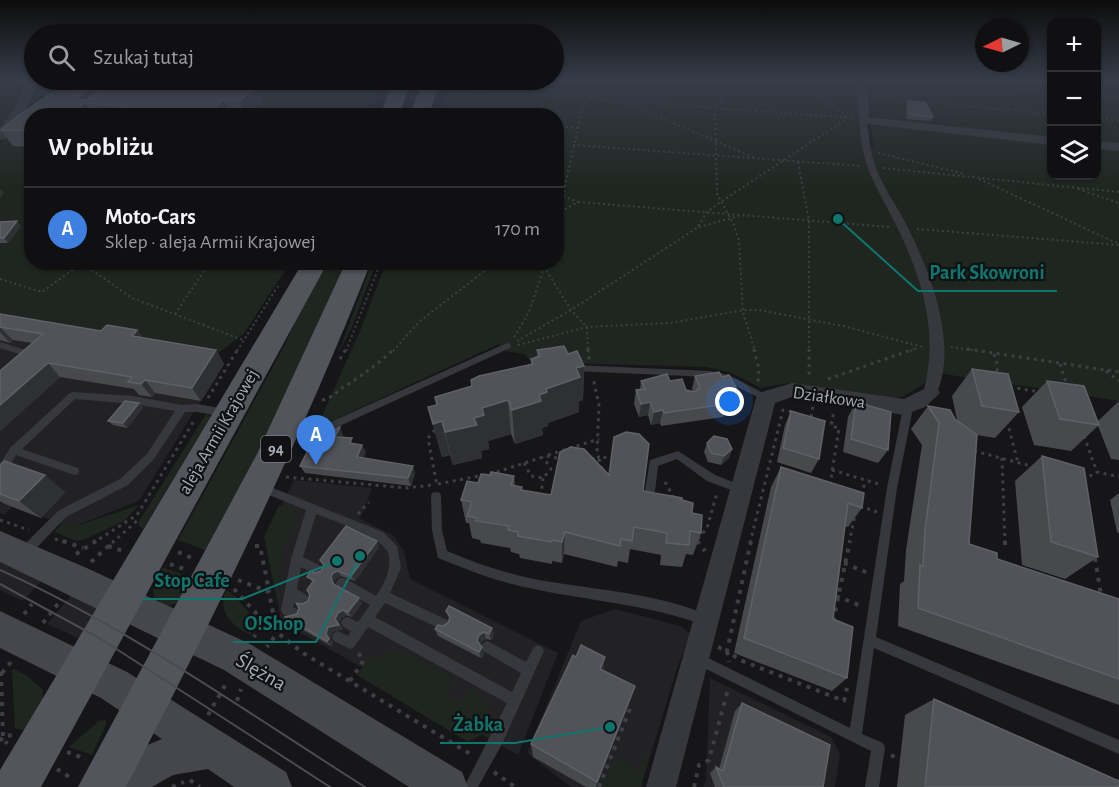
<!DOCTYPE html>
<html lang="pl">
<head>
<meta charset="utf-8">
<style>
  :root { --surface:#101012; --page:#1e1e20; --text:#f1f3f6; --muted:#9c9d9f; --line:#303032; --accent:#d93025 }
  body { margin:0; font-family:"Alegreya Sans",sans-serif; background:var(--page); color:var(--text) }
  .controls { position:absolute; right:18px; top:18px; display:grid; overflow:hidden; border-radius:12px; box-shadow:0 2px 4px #0004 }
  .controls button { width:54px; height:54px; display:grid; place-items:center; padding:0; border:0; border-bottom:2px solid var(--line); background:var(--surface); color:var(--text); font:30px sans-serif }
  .compass { position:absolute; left:975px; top:18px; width:54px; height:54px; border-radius:50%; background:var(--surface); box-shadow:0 2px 4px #0004; rotate:265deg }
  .you { position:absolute; left:730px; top:402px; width:21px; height:21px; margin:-15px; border:4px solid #fff; border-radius:50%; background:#1a73e8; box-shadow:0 0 0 9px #1a73e833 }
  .badge { display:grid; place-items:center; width:39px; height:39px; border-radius:50%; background:var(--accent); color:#fff; font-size:20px; font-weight:700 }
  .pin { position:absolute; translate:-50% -50px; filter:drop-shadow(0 2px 3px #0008) }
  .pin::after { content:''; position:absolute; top:32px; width:21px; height:18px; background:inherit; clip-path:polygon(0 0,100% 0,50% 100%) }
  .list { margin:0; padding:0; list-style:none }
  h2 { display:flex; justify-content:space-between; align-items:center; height:78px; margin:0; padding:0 24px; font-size:26px }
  h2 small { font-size:20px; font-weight:400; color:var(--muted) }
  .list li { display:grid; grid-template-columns:39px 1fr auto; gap:18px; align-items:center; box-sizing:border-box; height:84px; padding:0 24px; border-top:2px solid var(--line) }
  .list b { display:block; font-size:22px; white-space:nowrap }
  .list p { margin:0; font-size:20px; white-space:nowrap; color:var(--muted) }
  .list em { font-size:20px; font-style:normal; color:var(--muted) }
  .icon { flex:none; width:33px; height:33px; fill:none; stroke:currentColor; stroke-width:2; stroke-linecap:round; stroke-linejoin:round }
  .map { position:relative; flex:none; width:1119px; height:787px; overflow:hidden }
  .search { position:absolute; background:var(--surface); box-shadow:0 2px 4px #0004; left:24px; top:24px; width:540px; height:66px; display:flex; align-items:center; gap:15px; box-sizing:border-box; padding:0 21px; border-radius:33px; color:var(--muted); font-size:22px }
  .panel { position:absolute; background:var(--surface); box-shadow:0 2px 4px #0004; left:24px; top:108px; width:540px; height:162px; border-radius:24px }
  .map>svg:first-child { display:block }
  .built { fill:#222225 }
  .green { fill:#1e261f }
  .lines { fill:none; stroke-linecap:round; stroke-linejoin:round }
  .path-far2 { stroke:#3d3f44; stroke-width:2; stroke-dasharray:2 3; stroke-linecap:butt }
  .path-far1 { stroke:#3d3f44; stroke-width:3; stroke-dasharray:3 4.5; stroke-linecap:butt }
  .path { stroke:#3d3f44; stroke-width:4; stroke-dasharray:4 6; stroke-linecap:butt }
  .service { fill:#37383d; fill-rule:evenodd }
  .pedestrian { fill:#37383d; fill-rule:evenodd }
  .minor { fill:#37383d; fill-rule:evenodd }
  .secondary { fill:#45474d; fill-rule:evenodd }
  .primary { fill:#53555c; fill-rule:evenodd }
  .tram { stroke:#4a4c52; stroke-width:2 }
  .wall { fill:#47494d }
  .shaded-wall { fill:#2f3033 }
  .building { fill:#525359; stroke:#5f6168; stroke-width:1.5 }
  .labels { text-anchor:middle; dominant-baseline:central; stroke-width:4.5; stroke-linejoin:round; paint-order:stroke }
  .shield { fill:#111113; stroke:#7b7e86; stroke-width:1.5 }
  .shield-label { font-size:16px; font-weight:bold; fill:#a8adb8 }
  .street-label { font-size:18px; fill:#a8adb8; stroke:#111113 }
  .near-street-label { font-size:21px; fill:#a8adb8; stroke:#111113 }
  .leader { fill:none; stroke:#0f766e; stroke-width:2 }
  .callout-dot { fill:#0f766e; stroke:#111113; stroke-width:2 }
  .callout-label { font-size:20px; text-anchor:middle; font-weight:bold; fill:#0f766e; stroke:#111113; stroke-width:4.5; stroke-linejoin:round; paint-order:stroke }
</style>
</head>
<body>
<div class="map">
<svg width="1119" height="787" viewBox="0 0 1119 787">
  <rect width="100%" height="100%" fill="#161618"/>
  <g class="built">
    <polygon points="0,326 223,364 143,495 138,501 73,527 12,507 4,515 0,513"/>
    <polygon points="294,480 372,488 360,519 393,535 404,551 410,579 558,653 518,755 281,622 267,535"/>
    <polygon points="0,562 41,581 23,601 0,590"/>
    <polygon points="74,592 101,611 82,640 47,624"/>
    <polygon points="615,609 680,626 691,634 678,665 641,787 571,787 527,753 581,621"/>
    <polygon points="710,678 831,737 840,754 835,787 703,787 706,779"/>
  </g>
  <g class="green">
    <polygon points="0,81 23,81 18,83 15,88 22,92 17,108 0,130"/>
    <polygon points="96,81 336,81 382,85 363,115 48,116"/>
    <polygon points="451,81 858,81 858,124 863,146 874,147 870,122 1051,142 1052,176 1096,176 1097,147 1119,149 1119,401 944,374 930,375 924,384 902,397 880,399 789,383 761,388 729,372 706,367 530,362 525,354 504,351 499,344 329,422 322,416 360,331 386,263 556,262 556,116 439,115"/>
    <polygon points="870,81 1051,81 1051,137 872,117"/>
    <polygon points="1096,81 1119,81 1119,144 1097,142"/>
    <polygon points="31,122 32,262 290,263 244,333 210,360 0,325 0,144 15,124"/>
    <polygon points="324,263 351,263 213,553 178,540 281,352"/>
    <polygon points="372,263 376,263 352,327 338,354"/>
    <polygon points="206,414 211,416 143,529 140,527 138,523"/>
    <polygon points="139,505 124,521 83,540 76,541 54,532 62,523 73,527"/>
    <polygon points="279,505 292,509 297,520 292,534 283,543 278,605 264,537"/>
    <polygon points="163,567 197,580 179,603 168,606 154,598 153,587"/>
    <path d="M226,590L236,597L258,624L250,635C232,626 217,612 226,590Z"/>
    <path d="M392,652L407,655L454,679L446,696L460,703L469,687C483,696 500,715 485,732C482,736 472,739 468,742L357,675L367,660Z"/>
    <polygon points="14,669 27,676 43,690 43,698 32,733 15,728 12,671"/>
    <polygon points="106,720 106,725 92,755 69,747 99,721"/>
    <polygon points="645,754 649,755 641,787 603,787 614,758 639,772"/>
  </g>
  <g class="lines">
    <g class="path-far2">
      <polyline points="357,81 385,83"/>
      <polyline points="579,81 605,98"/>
      <polyline points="720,81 722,101 716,106 715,114 717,194 734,225 739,241 743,312 755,351"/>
      <polyline points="972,81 974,85"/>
      <polyline points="1006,81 1009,88 1052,92"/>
      <polyline points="273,82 289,83"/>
      <polyline points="460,87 477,81"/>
      <polyline points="446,88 852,118"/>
      <polyline points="1096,88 1104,97"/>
      <polyline points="874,97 1052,114"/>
      <polyline points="1098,97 1119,99"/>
      <polyline points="623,102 753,157"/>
      <polyline points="365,116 377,97"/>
      <polyline points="1096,118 1119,121"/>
      <polyline points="556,126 578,128"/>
      <polyline points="573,145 861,166"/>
      <polyline points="878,153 965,174"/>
      <polyline points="798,162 809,221 809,351"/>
      <polyline points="883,168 1119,192"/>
      <polyline points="979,179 1119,244"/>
      <polyline points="1078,189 1119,203"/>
      <polyline points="563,196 578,202"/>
      <polyline points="556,214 578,202 890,227"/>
      <polyline points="556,226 582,110 588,98 624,81"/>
      <polyline points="699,227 739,216"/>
      <polyline points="917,229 1119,245"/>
      <polyline points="541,262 571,310 587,327 588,351"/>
      <polyline points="0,279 42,292 82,263 132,298 243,340"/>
      <polyline points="175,314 210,262"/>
      <polyline points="514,337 529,312 546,262"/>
      <polyline points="517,341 571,310 697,228 707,212 719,203 846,119 845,115 797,81"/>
      <polyline points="518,345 587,327 670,323 744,310 759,310 843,326 923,347"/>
      <polyline points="951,347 977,351"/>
      <polyline points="237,351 278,286"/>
      <polyline points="346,351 381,262"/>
      <polyline points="393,351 420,321 496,262"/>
      <polyline points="910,351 918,348"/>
    </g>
    <g class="path-far1">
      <polyline points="588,349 589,360"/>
      <polyline points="754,349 759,369 758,382"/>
      <polyline points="809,349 809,379"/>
      <polyline points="967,349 1119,372"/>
      <polyline points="994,354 998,367 996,374"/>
      <polyline points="340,359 346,349"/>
      <polyline points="1060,364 1068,388"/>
      <polyline points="1106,371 1119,381"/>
      <polyline points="828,379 914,349"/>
      <polyline points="1010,387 1039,392"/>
      <polyline points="208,398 238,349"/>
      <path d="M322,400C333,398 338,390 347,385C364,374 379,363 394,349"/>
      <polyline points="811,417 813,406"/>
      <polyline points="823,421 832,423"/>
      <polyline points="1007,421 1018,463"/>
      <polyline points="435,430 428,438 437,486"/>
      <polyline points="1084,436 1097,472 1119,477"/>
      <polyline points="974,451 1035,467"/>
      <polyline points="548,455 599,439"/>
      <polyline points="1002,458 1005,543"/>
      <polyline points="592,459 599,459 597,452 599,405 593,378"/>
      <polyline points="524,463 531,476 543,478 551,469 543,457"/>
      <polyline points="602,469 599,459 615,455"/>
      <polyline points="832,470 882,485"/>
      <polyline points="286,477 407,488 431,485"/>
      <polyline points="1083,480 1097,472"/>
      <polyline points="665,482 675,500"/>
      <polyline points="438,484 494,473 546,456 562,459"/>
      <polyline points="830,485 839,428 831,426 834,411"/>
      <polyline points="862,495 865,480"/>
      <polyline points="541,496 543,478"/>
      <polyline points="860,506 877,512"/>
      <polyline points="358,514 369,502"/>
      <polyline points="0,520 29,530"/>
      <polyline points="55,539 67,543"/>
      <polyline points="698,539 707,528 717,493"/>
      <polyline points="696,540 698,543"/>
      <polyline points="93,543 137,515 195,419"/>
      <polyline points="112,543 140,518"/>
      <polyline points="750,543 783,410 793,412"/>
      <polyline points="849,543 855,516"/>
    </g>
    <g class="path">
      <polyline points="63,541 83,548"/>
      <polyline points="697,541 705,551"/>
      <polyline points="751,541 727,651 740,660 844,701 847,688"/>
      <polyline points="1005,541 1005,546"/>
      <polyline points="108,546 123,551"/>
      <polyline points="255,546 260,546 269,591"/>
      <polyline points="178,552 194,559"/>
      <polyline points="76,554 96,541"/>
      <polyline points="1095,558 1101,595"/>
      <polyline points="91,562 114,541"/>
      <polyline points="844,563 868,573"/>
      <polyline points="170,564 187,570"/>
      <polyline points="238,580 269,592 277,633 267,647"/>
      <polyline points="234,589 264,622 254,637"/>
      <polyline points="836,596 861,606"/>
      <polyline points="24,614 32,604"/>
      <polyline points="833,621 850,541"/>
      <polyline points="264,622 303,653 472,755"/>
      <polyline points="43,623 61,600"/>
      <polyline points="718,647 727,651 729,662"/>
      <polyline points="1,672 3,737 7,744"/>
      <polyline points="2,673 12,661"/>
      <polyline points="350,681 364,660 358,653"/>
      <polyline points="237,701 241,689"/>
      <polyline points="208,715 227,682"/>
      <polyline points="0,741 3,737 12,735"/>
      <polyline points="67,752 86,759"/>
      <polyline points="891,755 900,760"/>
      <polyline points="57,769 74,780"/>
      <polyline points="494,772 515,787"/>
      <polyline points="190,780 200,787"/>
      <polyline points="172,787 184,782"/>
      <polyline points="599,787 631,706"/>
      <polyline points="694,787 699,765 709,760 728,689"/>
    </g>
    <g class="service">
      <polygon points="32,82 34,83 34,85 0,89 0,85"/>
      <polygon points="0,342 32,352 33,354 29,358 23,358 22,355 0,348"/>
      <path d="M507,343L510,344L511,346L510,348L322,434C308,438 296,439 282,436L280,433L282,430C294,428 302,432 317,428Z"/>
      <polygon points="573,365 710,371 729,375 769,396 771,398 769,400 763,400 724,380 710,377 573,371 569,368"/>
      <polygon points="73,392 133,396 182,405 197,404 225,409 228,410 230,413 228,416 225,417 197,412 185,412 153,460 128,485 66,517 27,558 23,559 19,558 18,554 19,550 58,511 120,479 147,454 175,411 133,404 75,399 22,449 78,468 79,471 78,474 74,475 16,455 4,476 0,477 0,464 11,447 70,393"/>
      <polygon points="904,403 907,404 912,413 897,488 876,637 1119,740 1119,754 874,648 862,734 883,743 885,748 879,787 865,787 871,751 694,663 692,659 694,655 698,653 850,728 887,488 902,413 899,407 901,404"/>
      <polygon points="678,451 715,475 746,487 747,490 746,493 742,494 707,481 677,459 658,466 655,491 654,494 650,495 646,494 645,491 650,460"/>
      <path d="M263,484L383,532L397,546L401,568L390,593L449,621L451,625L449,629L445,631L385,603L375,617L512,692L521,673L483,651L481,647L483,643L487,641L491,643L526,662L534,647L538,645L542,647L544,651L542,655L502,744L478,787H464L507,703L368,627L354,647L350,649L334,641L332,637L334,633L338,631L348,636L351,631L343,627L341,623L343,619L347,617L358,622L370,605L338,587L336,583L338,579L342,578L346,579L376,596C384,585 394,565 387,551C378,535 334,521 316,514L303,557L323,567L325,571L323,575L319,576L301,567L297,589L310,597L312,601L310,605L306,607L295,601L293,607L299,610L301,614L299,618L295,620L283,614L281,610L291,559L306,510L259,491L258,488L259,485Z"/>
      <path d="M436,492L440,493L441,496L442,530L447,551C473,562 501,572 529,578C589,590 651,591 708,615L710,619L708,623L704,625C647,604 588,601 529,588C498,582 468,570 438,558L432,530L431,496L432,493Z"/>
    </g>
    <path class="pedestrian" d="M863,117L867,120C869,135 870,151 875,165C882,187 897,205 907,226C930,271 960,347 935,397H925L923,393C940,334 922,277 895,223C875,183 862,168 859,120Z"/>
    <g class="minor">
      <polygon points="27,81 39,81 25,112 5,139 0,140 0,128 13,111"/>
      <polygon points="856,81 868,81 869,117 1052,137 1052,145 859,123"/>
      <polygon points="1096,141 1119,143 1119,151 1096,149"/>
      <polygon points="792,383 904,399 930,386 937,388 940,393 925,407 904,415 792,397 775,403 676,787 646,787 756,398 759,393"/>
    </g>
    <g class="secondary">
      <polygon points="0,531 89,569 250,644 462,772 468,787 409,787 224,670 0,562"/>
      <path d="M0,611L127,672L286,772L292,787H234L208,769L173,775L152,787H97C99,783 100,777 103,773C113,758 145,746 162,739L101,698L0,648Z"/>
    </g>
    <g class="primary">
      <polygon points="393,81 411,81 399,116 380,116"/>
      <polygon points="423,81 441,81 428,116 409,116"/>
      <polygon points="303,262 328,262 41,787 0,787 0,770"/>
      <path d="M346,262H371C300,442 215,615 126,787H78L257,454Z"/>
    </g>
    <g class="tram">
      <path d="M0,570C129,628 246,712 365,787"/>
      <polyline points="0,584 101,639 330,787"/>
    </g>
  </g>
  <g class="wall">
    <polygon points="69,81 263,81 263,82 258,88 263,100 247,116 32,116 32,147 13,146 1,130"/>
    <polygon points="908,101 933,117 930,121 907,119 906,106"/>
    <polygon points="0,222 21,226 8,243 0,243"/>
    <polygon points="0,314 101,331 137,330 143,338 216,350 224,364 201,401 155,393 152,397 139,395 134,389 60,377 0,431 32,343 13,340 10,343 0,340"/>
    <polygon points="537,350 568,354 584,366 583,400 579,401 579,412 548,423 548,426 542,428 543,435 515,444 511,434 488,441 489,449 481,451 482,458 453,465 450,455 442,457 428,407 437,405 472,386 471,380 531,364 531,359 537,357"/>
    <polygon points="972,369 1019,412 995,438 977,435 969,544 997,559 1119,599 1119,705 898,626 900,584 904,581 906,550 922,445 911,429 928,406 957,420 952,396"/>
    <polygon points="695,376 735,408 731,408 730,413 724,414 723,417 661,426 660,423 651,425 648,415 639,417 634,404 636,390 640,390 641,381 670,381 686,390 693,392 692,389"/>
    <polygon points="1047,381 1098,421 1119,401 1119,460 1111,459 1098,426 1071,451 1034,445 1022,407"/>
    <polygon points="856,402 888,450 878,463 843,452 848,417"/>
    <polygon points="139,403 143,408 127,428 113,425 108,421"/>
    <polygon points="791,411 819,459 811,473 777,462 785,425"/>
    <polygon points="343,435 342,437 354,444 366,452 363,458 415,473 411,486 305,473 300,466 313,448"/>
    <polygon points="707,443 732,449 729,458 721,465 708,462 704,452"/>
    <polygon points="1042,456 1098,557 1065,579 1022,565 1015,481"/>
    <polygon points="0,465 65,492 41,518 5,504 0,501"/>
    <polygon points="781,467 862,508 848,527 845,526 833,619 847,678 832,691 734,653 771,487"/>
    <polygon points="491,475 514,476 515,486 522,490 551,495 609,475 643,491 682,500 692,513 701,533 693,555 686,554 682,567 660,565 661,555 630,549 628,563 618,561 617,567 564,554 562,563 552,561 552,564 520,558 519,554 511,552 510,548 481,543 480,540 472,538 469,523 466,523 461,500 478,483"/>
    <polygon points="1119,493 1119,533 1117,532 1110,500"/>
    <polygon points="379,547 355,581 341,576 336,578 334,582 335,585 362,603 352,617 346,615 341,618 339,624 343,629 332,632 330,638 333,643 331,646 289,622 285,617 297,614 303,604 308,601 313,582 307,577"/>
    <polygon points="446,611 494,634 491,640 486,639 481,642 480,645 484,654 481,658 438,636 435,629 448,623 450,620"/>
    <polygon points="576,657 605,657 603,670 629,702 596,787 586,787 533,757 531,744"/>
    <polygon points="934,699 1119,787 897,787 905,715"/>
    <polygon points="742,703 823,787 715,787 710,773 716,767 719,769 735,711"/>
  </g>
  <g class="shaded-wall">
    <polygon points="98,81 125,81 85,103 93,116 68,116 79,100 80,95"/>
    <polygon points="244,81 263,81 263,82 258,88 263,100 247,116 245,116 240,101 241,83"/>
    <polygon points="223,100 230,116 207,116"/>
    <polygon points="0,188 4,193 0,199"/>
    <polygon points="17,221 21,226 8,243 4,238"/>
    <polygon points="0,327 13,340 10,343 0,332"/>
    <polygon points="137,330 147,344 132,336"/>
    <polygon points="216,350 224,364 201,401 192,388"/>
    <polygon points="48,363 60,377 0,431 0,405"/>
    <polygon points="584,366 583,400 579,401 579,412 548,423 548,426 542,428 543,435 515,444 512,410 539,395 576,368"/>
    <polygon points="145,380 155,393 152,397 141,384"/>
    <polygon points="740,395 735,408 731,408 730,413 724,414 727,404 726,402 732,396"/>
    <polygon points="508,400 511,434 488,441 489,449 481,451 482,458 453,465 445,432 474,418 482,408"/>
    <polygon points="650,402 648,415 639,417 641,404"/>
    <polygon points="139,403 143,408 127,428 123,423"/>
    <polygon points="663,410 660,423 651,425 654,412"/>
    <polygon points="442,421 450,455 442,457 433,424"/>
    <polygon points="340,427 343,435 339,445 335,437"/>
    <polygon points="362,445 366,452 361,465 357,457"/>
    <polygon points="732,449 729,458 721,465 724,456"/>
    <polygon points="413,466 415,473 411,486 408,478"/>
    <polygon points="45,475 65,492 41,518 19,501"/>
    <polygon points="565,532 564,554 562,563 562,542"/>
    <polygon points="377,541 379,547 355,581 351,576"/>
    <polygon points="338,571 341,576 336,578 334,582 337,589 331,577 333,573"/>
    <polygon points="359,598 362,603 352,617 348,612"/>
    <polygon points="343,610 346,615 341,618 339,624 335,619 338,613"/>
    <polygon points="339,625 343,629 332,632 330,638 333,643 331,646 327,641 326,634 328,627"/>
    <polygon points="492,628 494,634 491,640 489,634"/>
    <polygon points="484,632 486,639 481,642 479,648 477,641 479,635"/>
    <polygon points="482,647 484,654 481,658 479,652"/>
    <polygon points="605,657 602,675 600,669"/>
    <polygon points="635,686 629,702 596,787 597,782"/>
  </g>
  <g class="building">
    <polygon points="69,81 98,81 80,95 79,100 86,100 112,81 244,81 241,83 257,84 240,101 223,100 207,116 111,116 125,106 85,103 68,116 32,116 32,131 1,130 18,116"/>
    <polygon points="908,101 926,103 933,117 909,114"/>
    <polygon points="17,221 4,238 0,238 0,222"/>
    <polygon points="0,314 101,331 107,325 137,330 132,336 216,350 192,388 145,380 141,384 128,382 132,377 48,363 0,405 0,371 43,334 0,327"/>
    <polygon points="564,346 568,354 577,351 584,366 576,368 580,377 546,389 547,392 539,395 541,401 512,410 508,400 482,408 484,415 474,418 477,425 445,432 442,421 433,424 428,407 437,405 435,397 472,386 471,380 479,376 533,364 531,359 540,356 537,350"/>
    <polygon points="972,369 1008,374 1019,412 982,406"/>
    <polygon points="719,372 722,377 729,375 740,395 732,396 734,400 726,402 727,404 664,413 663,410 654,412 650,402 641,404 636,390 645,389 641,381 667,374 670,381 682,379 686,390 695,392 700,387 695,376"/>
    <polygon points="1047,381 1084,386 1099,425 1060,419"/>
    <polygon points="125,401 139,403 123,423 108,421"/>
    <polygon points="856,402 891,412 888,450 851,439"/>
    <polygon points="928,406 950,410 955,419 977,435 969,544 997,553 997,559 1119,599 1119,679 918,608 920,565 923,566 925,530 939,423"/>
    <polygon points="791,411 825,421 819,459 783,448"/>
    <polygon points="340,427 335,437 352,438 350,443 362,445 357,457 413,466 408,478 300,466 309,448 313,448 317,437"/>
    <polygon points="626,432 639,434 649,444 643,491 682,498 682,500 693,503 692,513 702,515 701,533 690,531 689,545 666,543 667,533 634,527 632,541 621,539 620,546 565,532 562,542 552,540 551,542 518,536 518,532 508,530 509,526 476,521 477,518 467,516 472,502 461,500 467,481 478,483 481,474 491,475 491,472 514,476 511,485 522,487 521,490 551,495 560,452 571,447 584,449 609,475 614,437"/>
    <polygon points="714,436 727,439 732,449 724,456 711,453 707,443"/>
    <polygon points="1042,456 1084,468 1098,557 1051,542"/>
    <polygon points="4,461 45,475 19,501 0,494 0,465"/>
    <polygon points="781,467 864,493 862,508 848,503 833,619 853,627 847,678 744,638"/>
    <polygon points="346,526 377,541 351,576 338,571 333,573 331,577 333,584 359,598 348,612 343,610 338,613 335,619 339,625 328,627 326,634 329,639 327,641 285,617 297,614 299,608 296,603 303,604 308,601 310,595 307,590 314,580 307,577 311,571 316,573 321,571 324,565 320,560"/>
    <polygon points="449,606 492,628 489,634 484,632 479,635 477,641 482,647 479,652 435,629 438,625 443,626 448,623 450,617 446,611"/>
    <polygon points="581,645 605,657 600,669 635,686 597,782 531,744 573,655 576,657"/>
    <polygon points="934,699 1119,781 1119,787 925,787"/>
    <polygon points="742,703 830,745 823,787 724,787 716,767 723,771"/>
  </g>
  <linearGradient id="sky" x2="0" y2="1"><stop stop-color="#0c0c0d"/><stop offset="0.42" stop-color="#363c48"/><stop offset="1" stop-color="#363c48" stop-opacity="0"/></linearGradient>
  <rect width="1119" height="191" fill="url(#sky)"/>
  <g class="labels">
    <rect class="shield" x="261" y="436" width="30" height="26" rx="4.5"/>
    <g class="shield-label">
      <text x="276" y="449">94</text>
    </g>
    <g class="street-label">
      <text transform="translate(829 398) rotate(8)">Działkowa</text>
      <text transform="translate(219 432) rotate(-60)">aleja Armii Krajowej</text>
    </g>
    <g class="near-street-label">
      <text transform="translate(261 672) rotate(30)">Ślężna</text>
    </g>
  </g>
  <path class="leader" d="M838 219L918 291H1057M337 561L242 599H142M360 556L316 642H233M610 727L515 743H440"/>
  <g class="callout-dot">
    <circle cx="838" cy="219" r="6"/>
    <circle cx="337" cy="561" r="6"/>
    <circle cx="360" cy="556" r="6"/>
    <circle cx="610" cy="727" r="6"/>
  </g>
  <g class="callout-label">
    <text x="987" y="279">Park Skowroni</text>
    <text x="192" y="587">Stop Cafe</text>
    <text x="274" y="630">O!Shop</text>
    <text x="478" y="731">Żabka</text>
  </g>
</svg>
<div class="controls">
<button>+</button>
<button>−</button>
<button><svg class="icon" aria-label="layers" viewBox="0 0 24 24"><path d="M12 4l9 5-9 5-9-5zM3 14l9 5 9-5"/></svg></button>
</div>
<svg class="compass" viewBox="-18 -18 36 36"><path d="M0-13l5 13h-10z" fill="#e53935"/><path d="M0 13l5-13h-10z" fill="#9c9d9f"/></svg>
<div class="you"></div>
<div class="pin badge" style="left:316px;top:465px;background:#3f7fe0">A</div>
<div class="search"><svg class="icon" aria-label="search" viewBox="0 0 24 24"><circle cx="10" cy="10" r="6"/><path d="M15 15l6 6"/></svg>Szukaj tutaj</div>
<section class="panel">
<h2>W pobliżu<small></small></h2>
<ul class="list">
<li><span class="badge" style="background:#3f7fe0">A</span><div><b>Moto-Cars</b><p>Sklep · aleja Armii Krajowej</p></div><em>170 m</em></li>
</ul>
</section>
</div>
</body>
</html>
